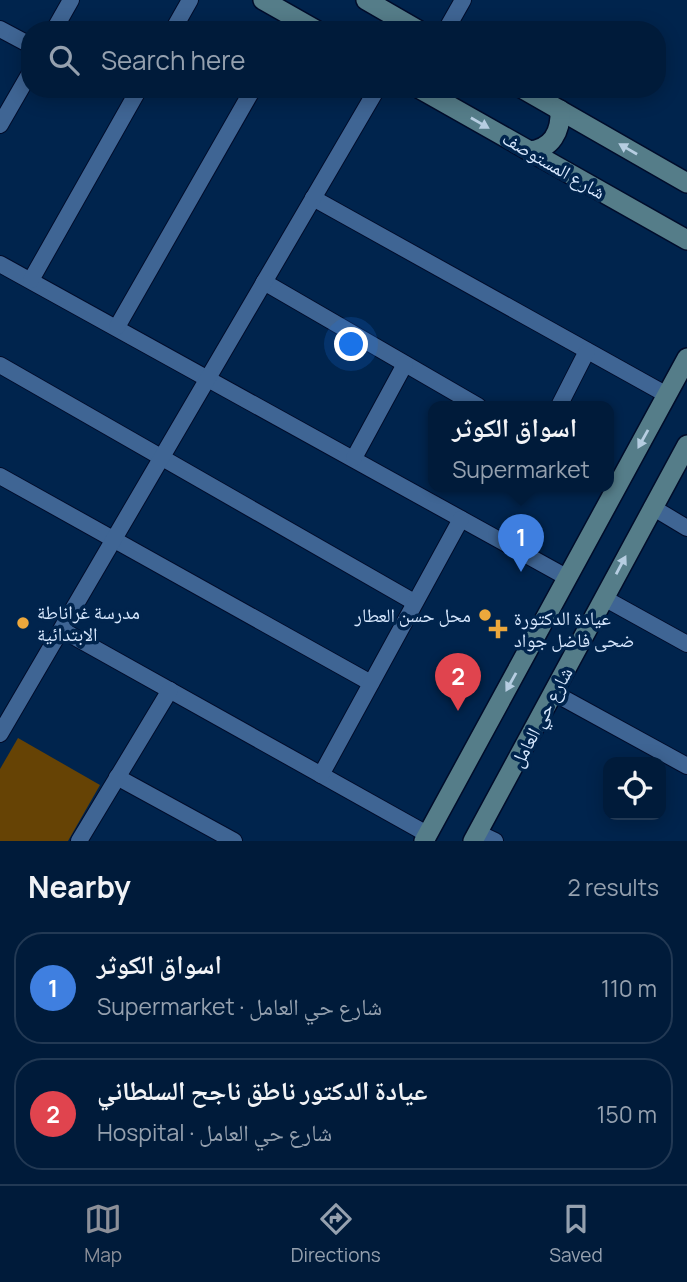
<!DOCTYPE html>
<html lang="en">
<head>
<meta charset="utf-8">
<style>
  :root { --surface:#001b3a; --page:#0e2845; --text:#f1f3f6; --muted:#95a1af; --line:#223954; --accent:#8c9099 }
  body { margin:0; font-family:Manrope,"Noto Naskh Arabic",sans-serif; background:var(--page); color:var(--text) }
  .controls { position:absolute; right:21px; bottom:21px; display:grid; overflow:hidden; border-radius:14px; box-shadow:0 4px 18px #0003 }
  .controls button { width:63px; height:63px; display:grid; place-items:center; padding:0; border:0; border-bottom:2px solid var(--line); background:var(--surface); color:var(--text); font:35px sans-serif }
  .you { position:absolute; left:352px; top:345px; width:24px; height:24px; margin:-18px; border:5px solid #fff; border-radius:50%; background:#1a73e8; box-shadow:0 0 0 10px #1a73e833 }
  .badge { display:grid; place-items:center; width:46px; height:46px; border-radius:50%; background:var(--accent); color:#fff; font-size:23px; font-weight:700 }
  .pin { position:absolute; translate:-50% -58px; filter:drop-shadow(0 2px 4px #0008) }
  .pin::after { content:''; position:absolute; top:37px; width:24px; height:21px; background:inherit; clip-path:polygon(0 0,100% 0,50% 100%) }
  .popup { position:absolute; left:428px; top:401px; width:186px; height:91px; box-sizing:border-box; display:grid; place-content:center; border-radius:14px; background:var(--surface); filter:drop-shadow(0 2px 5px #0005); font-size:23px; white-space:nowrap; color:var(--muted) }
  .popup b { font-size:26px; color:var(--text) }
  .popup::after { content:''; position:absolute; left:50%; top:100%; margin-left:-14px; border:14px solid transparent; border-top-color:var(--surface) }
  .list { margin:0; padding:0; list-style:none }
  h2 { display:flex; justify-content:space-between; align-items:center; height:91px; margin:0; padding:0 28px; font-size:30px }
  h2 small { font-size:23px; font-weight:400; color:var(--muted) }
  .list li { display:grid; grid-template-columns:46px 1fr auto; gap:21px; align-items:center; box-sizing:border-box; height:112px; margin:0 14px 14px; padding:0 14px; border:2px solid var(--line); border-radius:28px }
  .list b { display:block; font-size:26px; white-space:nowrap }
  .list p { margin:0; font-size:23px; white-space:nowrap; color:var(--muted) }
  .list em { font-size:23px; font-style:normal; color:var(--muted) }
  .icon { flex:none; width:38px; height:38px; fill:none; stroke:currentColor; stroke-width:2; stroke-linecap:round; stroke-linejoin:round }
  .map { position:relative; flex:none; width:687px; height:841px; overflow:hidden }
  .search { position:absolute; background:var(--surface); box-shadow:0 4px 18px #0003; left:21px; right:21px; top:21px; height:77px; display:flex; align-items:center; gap:18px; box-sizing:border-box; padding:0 24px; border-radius:28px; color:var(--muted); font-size:26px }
  .sheet { height:343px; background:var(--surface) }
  nav { display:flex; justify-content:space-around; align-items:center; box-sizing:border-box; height:98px; border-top:2px solid var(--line); background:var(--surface); font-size:19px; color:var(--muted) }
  nav a { display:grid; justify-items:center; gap:4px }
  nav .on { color:var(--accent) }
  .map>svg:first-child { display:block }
  .green { fill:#664305 }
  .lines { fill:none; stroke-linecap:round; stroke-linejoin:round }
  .minor-casing { stroke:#000c2a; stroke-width:18 }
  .secondary-casing { stroke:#000c2a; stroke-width:22 }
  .minor { stroke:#3f6594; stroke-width:16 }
  .secondary { stroke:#557d89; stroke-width:19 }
  .oneway { fill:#b6cde1 }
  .poi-dot { fill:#eda83c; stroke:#00244d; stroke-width:2.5 }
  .labels { text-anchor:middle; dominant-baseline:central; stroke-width:7; stroke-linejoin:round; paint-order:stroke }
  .street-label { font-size:19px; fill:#d7e8fe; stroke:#00244d }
  .poi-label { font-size:19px; fill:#d7e8fe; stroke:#00244d; text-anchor:start }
</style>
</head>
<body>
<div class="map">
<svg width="687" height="841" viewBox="0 0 687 841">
  <rect width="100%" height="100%" fill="#00244d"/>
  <polygon class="green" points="18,738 100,785 68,841 0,841 0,769"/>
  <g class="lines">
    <defs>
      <g id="minor">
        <polyline points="0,29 30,45"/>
        <polyline points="54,30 71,0"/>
        <polyline points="173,30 190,0"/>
        <polyline points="446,30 463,0"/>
        <polyline points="0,125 30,73"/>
        <polyline points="313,198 667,395"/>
        <polyline points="0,264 568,578"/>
        <polyline points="31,280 139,89"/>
        <polyline points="264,282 478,406"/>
        <polyline points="117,327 253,89"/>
        <polyline points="0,365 414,602"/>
        <polyline points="559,406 587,351"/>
        <polyline points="354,458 405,364"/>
        <polyline points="0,476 371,683"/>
        <polyline points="652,507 687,528"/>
        <polyline points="604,598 687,644"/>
        <polyline points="62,630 427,834"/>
        <polyline points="554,693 687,766"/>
        <polyline points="0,734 377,89"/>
        <polyline points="321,775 461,519"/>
        <polyline points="117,777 234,841"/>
        <polyline points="478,833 495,841"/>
        <polyline points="79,841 170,690"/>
      </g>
      <g id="secondary">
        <polyline points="263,0 316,30"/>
        <polyline points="366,0 418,30"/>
        <polyline points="420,89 687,240"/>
        <polyline points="523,89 687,183"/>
        <path d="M529,151C552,149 561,131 560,110"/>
        <polyline points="424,841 687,358"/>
        <polyline points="473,841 687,445"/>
      </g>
    </defs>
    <use href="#minor" class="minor-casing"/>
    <use href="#secondary" class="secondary-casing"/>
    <use href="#minor" class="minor"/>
    <use href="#secondary" class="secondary"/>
  </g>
  <defs><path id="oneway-solid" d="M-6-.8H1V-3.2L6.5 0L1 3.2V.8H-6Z" transform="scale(1.75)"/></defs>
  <g class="oneway">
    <use href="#oneway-solid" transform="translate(480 123) rotate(30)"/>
    <use href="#oneway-solid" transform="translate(628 149) rotate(-150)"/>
    <use href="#oneway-solid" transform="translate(643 439) rotate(119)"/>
    <use href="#oneway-solid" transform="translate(621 565) rotate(-62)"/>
    <use href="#oneway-solid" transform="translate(511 682) rotate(119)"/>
  </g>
  <g class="poi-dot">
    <circle cx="485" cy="615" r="7"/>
    <circle cx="23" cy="623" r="7"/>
    <path d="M494.5 618.5h7v7h7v7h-7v7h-7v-7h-7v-7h7z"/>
  </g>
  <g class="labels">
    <g class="street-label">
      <text transform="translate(554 165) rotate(30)">شارع المستوصف</text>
      <text transform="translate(541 717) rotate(-62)">شارع حي العامل</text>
    </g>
    <g class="poi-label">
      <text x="37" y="612">مدرسة غراناطة<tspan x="37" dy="22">الابتدائية</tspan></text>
      <text x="471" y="615" text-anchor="end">محل حسن العطار</text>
      <text x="514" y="618">عيادة الدكتورة<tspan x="514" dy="22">ضحى فاضل جواد</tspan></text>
    </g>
  </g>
</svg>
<div class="controls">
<button><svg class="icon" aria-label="locate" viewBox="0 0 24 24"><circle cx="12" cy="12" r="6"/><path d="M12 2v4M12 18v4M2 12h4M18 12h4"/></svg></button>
</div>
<div class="you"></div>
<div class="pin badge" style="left:521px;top:572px;background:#3f7fe0">1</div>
<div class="popup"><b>اسواق الكوثر</b>Supermarket</div>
<div class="pin badge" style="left:458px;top:711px;background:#e0444e">2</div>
<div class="search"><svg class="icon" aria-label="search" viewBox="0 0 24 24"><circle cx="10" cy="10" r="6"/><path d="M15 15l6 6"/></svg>Search here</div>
</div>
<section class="sheet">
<h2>Nearby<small>2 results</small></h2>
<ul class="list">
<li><span class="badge" style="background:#3f7fe0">1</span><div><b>اسواق الكوثر</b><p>Supermarket · شارع حي العامل</p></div><em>110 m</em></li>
<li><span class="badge" style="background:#e0444e">2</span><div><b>عيادة الدكتور ناطق ناجح السلطاني</b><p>Hospital · شارع حي العامل</p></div><em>150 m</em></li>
</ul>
</section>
<nav>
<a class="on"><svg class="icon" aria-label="map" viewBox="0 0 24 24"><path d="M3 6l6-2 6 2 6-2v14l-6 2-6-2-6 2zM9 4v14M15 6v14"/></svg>Map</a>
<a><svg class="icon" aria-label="directions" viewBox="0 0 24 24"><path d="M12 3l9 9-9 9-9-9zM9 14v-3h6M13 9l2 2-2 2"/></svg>Directions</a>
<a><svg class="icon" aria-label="saved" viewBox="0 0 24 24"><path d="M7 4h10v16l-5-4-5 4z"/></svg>Saved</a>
</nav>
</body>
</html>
